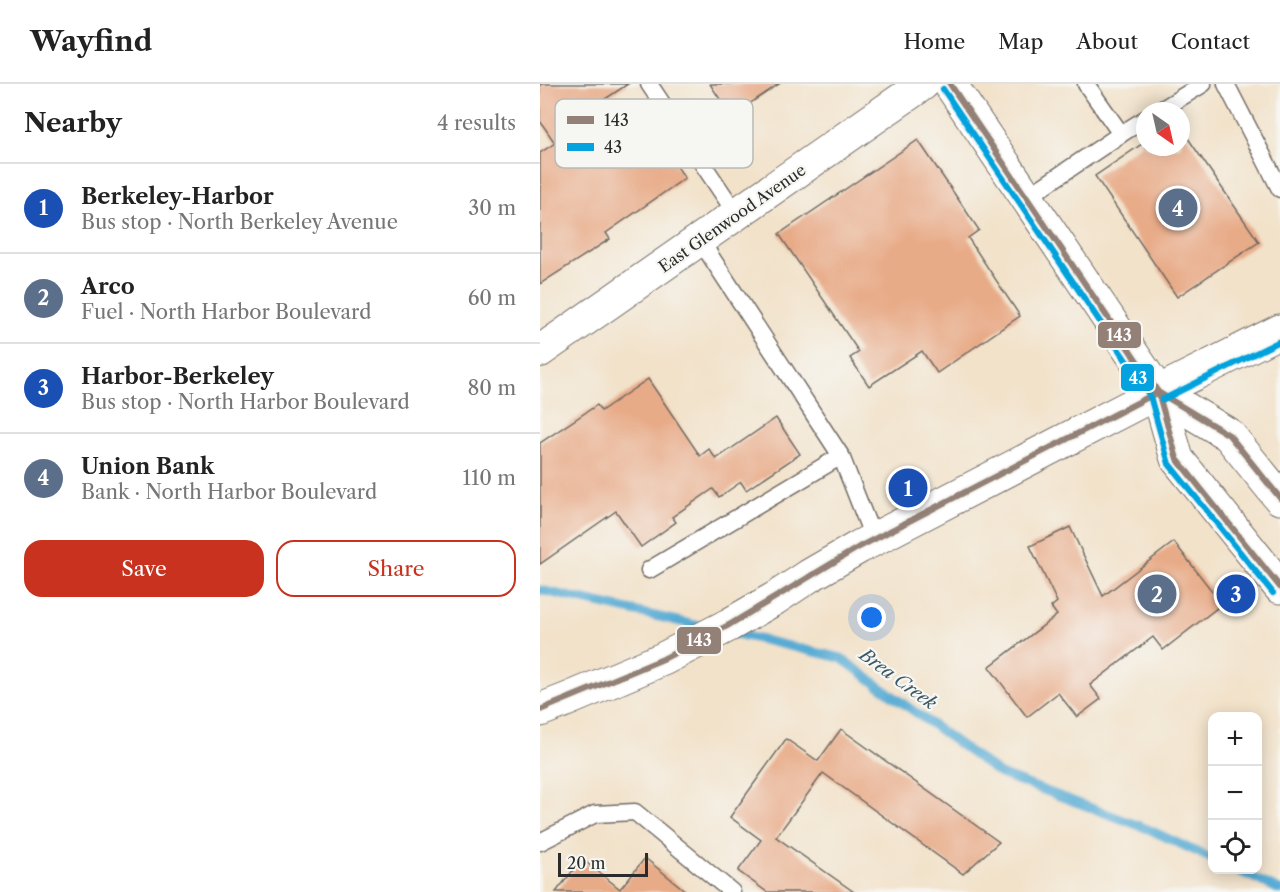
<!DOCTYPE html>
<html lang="en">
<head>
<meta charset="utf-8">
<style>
  :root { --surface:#fff; --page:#f6f6f6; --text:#222; --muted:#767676; --line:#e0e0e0; --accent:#c8321e }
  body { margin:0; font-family:"Libre Caslon Text",serif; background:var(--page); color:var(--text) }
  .controls { position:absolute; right:18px; bottom:18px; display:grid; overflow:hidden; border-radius:12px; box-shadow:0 3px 15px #0003 }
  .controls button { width:54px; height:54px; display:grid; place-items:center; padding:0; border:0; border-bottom:2px solid var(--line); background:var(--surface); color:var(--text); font:30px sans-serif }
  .compass { position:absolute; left:596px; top:18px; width:54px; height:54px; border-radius:50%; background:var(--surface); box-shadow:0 3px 15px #0003; rotate:146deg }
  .scale { position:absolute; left:18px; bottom:15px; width:90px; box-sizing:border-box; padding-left:6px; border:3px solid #2b2b2b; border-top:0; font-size:16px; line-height:21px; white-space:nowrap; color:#2b2b2b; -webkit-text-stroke:4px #f6f6f2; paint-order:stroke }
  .you { position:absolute; left:332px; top:534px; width:21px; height:21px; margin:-15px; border:4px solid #fff; border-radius:50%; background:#1a73e8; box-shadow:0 0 0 9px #1a73e833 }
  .badge { display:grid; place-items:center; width:39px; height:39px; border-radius:50%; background:var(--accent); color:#fff; font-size:20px; font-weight:700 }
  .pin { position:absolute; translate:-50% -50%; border:3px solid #fff; box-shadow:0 2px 6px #0006 }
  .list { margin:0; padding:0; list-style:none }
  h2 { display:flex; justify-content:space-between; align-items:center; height:78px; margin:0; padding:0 24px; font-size:26px }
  h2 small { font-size:20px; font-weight:400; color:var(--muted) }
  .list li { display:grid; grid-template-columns:39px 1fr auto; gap:18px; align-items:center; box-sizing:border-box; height:90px; padding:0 24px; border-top:2px solid var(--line) }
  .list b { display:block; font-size:22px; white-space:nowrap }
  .list p { margin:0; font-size:20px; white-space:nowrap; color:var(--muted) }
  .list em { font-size:20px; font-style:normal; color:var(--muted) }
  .actions { display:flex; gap:12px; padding:18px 24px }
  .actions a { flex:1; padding:14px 0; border:2px solid var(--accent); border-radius:18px; text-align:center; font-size:21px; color:var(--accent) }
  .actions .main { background:var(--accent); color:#fff }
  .icon { flex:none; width:33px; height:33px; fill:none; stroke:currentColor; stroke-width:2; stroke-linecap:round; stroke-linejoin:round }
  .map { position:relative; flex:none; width:740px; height:808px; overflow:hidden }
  header { display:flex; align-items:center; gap:36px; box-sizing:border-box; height:84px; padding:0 30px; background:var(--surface); border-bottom:2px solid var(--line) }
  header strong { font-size:28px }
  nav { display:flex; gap:33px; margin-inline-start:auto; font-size:21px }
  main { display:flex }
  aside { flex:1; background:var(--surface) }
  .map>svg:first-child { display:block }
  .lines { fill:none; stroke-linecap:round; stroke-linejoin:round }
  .stream { stroke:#59acd4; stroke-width:9 }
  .building { fill:#e8ab88 }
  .lane-casing { stroke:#716b63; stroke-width:19 }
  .street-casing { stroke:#716b63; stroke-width:34 }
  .secondary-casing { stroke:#716b63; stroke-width:35 }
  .primary-casing { stroke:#716b63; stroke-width:35 }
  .lane { stroke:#fff; stroke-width:16 }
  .street { stroke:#fff; stroke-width:32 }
  .secondary { stroke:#fff; stroke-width:33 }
  .primary { stroke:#fff; stroke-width:33 }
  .bus-1-casing { stroke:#f6f6f2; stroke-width:10 }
  .bus-2-casing { stroke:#f6f6f2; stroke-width:10 }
  .bus-1 { stroke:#938177; stroke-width:6 }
  .bus-2 { stroke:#04a2de; stroke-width:6 }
  .labels { text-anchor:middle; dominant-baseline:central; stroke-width:4.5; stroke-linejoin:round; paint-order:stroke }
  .street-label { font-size:16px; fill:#2b2b2b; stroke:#f6f6f2 }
  .water-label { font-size:18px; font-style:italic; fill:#3b5866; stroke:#f6f6f2 }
  .key { fill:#f6f6f2; stroke:#b9b9b6; stroke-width:1.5 }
  .key-label { font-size:16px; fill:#2b2b2b }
  .line-badge { stroke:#f6f6f2; stroke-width:2 }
  .badge-label { font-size:16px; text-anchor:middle; font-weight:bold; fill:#fff }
</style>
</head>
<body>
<header>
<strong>Wayfind</strong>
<nav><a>Home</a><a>Map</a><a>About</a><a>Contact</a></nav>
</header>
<main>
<aside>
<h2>Nearby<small>4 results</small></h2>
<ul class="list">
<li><span class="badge" style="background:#1a4fb4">1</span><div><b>Berkeley-Harbor</b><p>Bus stop · North Berkeley Avenue</p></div><em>30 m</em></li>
<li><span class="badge" style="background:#5c6f8a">2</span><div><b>Arco</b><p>Fuel · North Harbor Boulevard</p></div><em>60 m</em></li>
<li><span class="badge" style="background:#1a4fb4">3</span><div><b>Harbor-Berkeley</b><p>Bus stop · North Harbor Boulevard</p></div><em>80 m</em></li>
<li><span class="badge" style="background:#5c6f8a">4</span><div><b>Union Bank</b><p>Bank · North Harbor Boulevard</p></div><em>110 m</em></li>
</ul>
<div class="actions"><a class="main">Save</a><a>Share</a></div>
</aside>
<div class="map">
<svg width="740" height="808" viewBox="0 0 740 808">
  <rect width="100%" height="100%" fill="#f6f6f2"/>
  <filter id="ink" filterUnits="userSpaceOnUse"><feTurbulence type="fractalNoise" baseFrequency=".0167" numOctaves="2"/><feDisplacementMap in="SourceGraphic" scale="12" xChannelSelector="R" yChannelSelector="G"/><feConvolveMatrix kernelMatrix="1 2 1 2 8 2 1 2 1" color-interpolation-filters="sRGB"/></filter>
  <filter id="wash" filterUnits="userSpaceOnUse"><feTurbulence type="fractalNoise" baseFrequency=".008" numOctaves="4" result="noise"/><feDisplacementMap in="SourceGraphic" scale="24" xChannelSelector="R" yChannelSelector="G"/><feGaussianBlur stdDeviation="1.35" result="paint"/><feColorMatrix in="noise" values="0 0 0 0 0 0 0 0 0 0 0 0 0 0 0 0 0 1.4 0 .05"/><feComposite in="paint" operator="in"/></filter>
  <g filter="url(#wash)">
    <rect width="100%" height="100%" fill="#f2e2ca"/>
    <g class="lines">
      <g class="stream">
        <polyline points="0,506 164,543"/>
        <polyline points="192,549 301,574 460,690 608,745 672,775"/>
        <polyline points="696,786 740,806"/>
      </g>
    </g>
    <g id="blocks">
      <g class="building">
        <polygon points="0,0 88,0 59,19 100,79 123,62 145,94 66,149 70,155 0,200 0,69 15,59 0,37"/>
        <polygon points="170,0 239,0 191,32"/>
        <polygon points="641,44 719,158 637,213 555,92 605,58 605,63 641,63"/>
        <polygon points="378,56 439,146 428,154 480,232 397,289 382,267 329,302 310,274 319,268 239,150"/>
        <polygon points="108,295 160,372 169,365 176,375 236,334 260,370 206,406 201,398 179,413 173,405 132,433 136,438 101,463 76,427 0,480 0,359 57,321 61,327"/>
        <polygon points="530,443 563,512 634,458 682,520 623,566 613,553 550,601 561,615 537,633 518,609 487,633 449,583 517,531 511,523 517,518 490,462"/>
        <polygon points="301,645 459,758 423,790 283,689 236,753 314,808 227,808 198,787 221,756 190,733 246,655 278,677"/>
        <polygon points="105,774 147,808 16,808 42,775 80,805"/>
      </g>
    </g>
  </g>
  <g filter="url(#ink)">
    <use href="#blocks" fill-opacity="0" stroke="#716b63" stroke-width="1.5"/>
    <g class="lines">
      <defs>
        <g id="lane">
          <polyline points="109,0 197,131"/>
          <polyline points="546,0 581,50 605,35"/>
          <polyline points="686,0 740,105"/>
          <polyline points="619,27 663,0"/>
          <polyline points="486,114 581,50"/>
          <polyline points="160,156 301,372"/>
          <polyline points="109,486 301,372 334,456"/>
          <polyline points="0,758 55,730 95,728 192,808"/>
        </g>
        <polyline id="street" points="0,267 383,0"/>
        <polyline id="secondary" points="0,626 26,616 123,575 189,541 234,515 269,492 319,463 618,308 740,247"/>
        <g id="primary">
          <polyline points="410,0 618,308 637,375 740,503"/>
          <polyline points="618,308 689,351 740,414"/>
        </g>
      </defs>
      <use href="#lane" class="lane-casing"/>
      <use href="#street" class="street-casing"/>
      <use href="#secondary" class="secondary-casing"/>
      <use href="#primary" class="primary-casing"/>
      <use href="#lane" class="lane"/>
      <use href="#street" class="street"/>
      <use href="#secondary" class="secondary"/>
      <use href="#primary" class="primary"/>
      <defs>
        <g id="bus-1">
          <polyline points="410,0 618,308 637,375 740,503"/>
          <polyline points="618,308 689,351 740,414"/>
          <polyline points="0,626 123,575 189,541 319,463 618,308"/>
        </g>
        <g id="bus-2">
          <polyline points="403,5 610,312 629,380 733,509"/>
          <polyline points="622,316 740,257"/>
        </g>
      </defs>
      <use href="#bus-1" class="bus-1-casing"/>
      <use href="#bus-2" class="bus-2-casing"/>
      <use href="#bus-1" class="bus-1"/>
      <use href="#bus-2" class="bus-2"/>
    </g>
  </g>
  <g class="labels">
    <g class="street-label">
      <text transform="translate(192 134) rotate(-35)">East Glenwood Avenue</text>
    </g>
    <g class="water-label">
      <text transform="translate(358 595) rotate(36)">Brea Creek</text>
    </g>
  </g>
  <rect x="15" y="15" width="198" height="69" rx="9" class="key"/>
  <rect x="27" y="32" width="27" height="8" fill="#938177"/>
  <rect x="27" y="59" width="27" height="8" fill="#04a2de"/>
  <g class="key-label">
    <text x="64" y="42">143</text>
    <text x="64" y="69">43</text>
  </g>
  <g class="line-badge">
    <rect x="557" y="237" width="45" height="28" rx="6" fill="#938177"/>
    <rect x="580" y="279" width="35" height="29" rx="6" fill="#04a2de"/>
    <rect x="136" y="542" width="46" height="29" rx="6" fill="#938177"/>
  </g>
  <g class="badge-label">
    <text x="579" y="257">143</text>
    <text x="598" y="300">43</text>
    <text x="159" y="562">143</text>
  </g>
</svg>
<div class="controls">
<button>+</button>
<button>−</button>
<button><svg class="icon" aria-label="locate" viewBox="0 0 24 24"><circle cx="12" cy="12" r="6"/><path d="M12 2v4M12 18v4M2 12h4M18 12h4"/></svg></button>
</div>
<svg class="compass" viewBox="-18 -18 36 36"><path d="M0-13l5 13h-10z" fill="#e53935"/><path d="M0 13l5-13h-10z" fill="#767676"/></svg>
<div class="scale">20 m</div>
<div class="you"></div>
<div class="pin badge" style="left:368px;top:404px;background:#1a4fb4">1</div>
<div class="pin badge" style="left:617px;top:510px;background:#5c6f8a">2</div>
<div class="pin badge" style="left:696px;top:510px;background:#1a4fb4">3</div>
<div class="pin badge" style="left:638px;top:124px;background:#5c6f8a">4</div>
</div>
</main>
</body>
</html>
